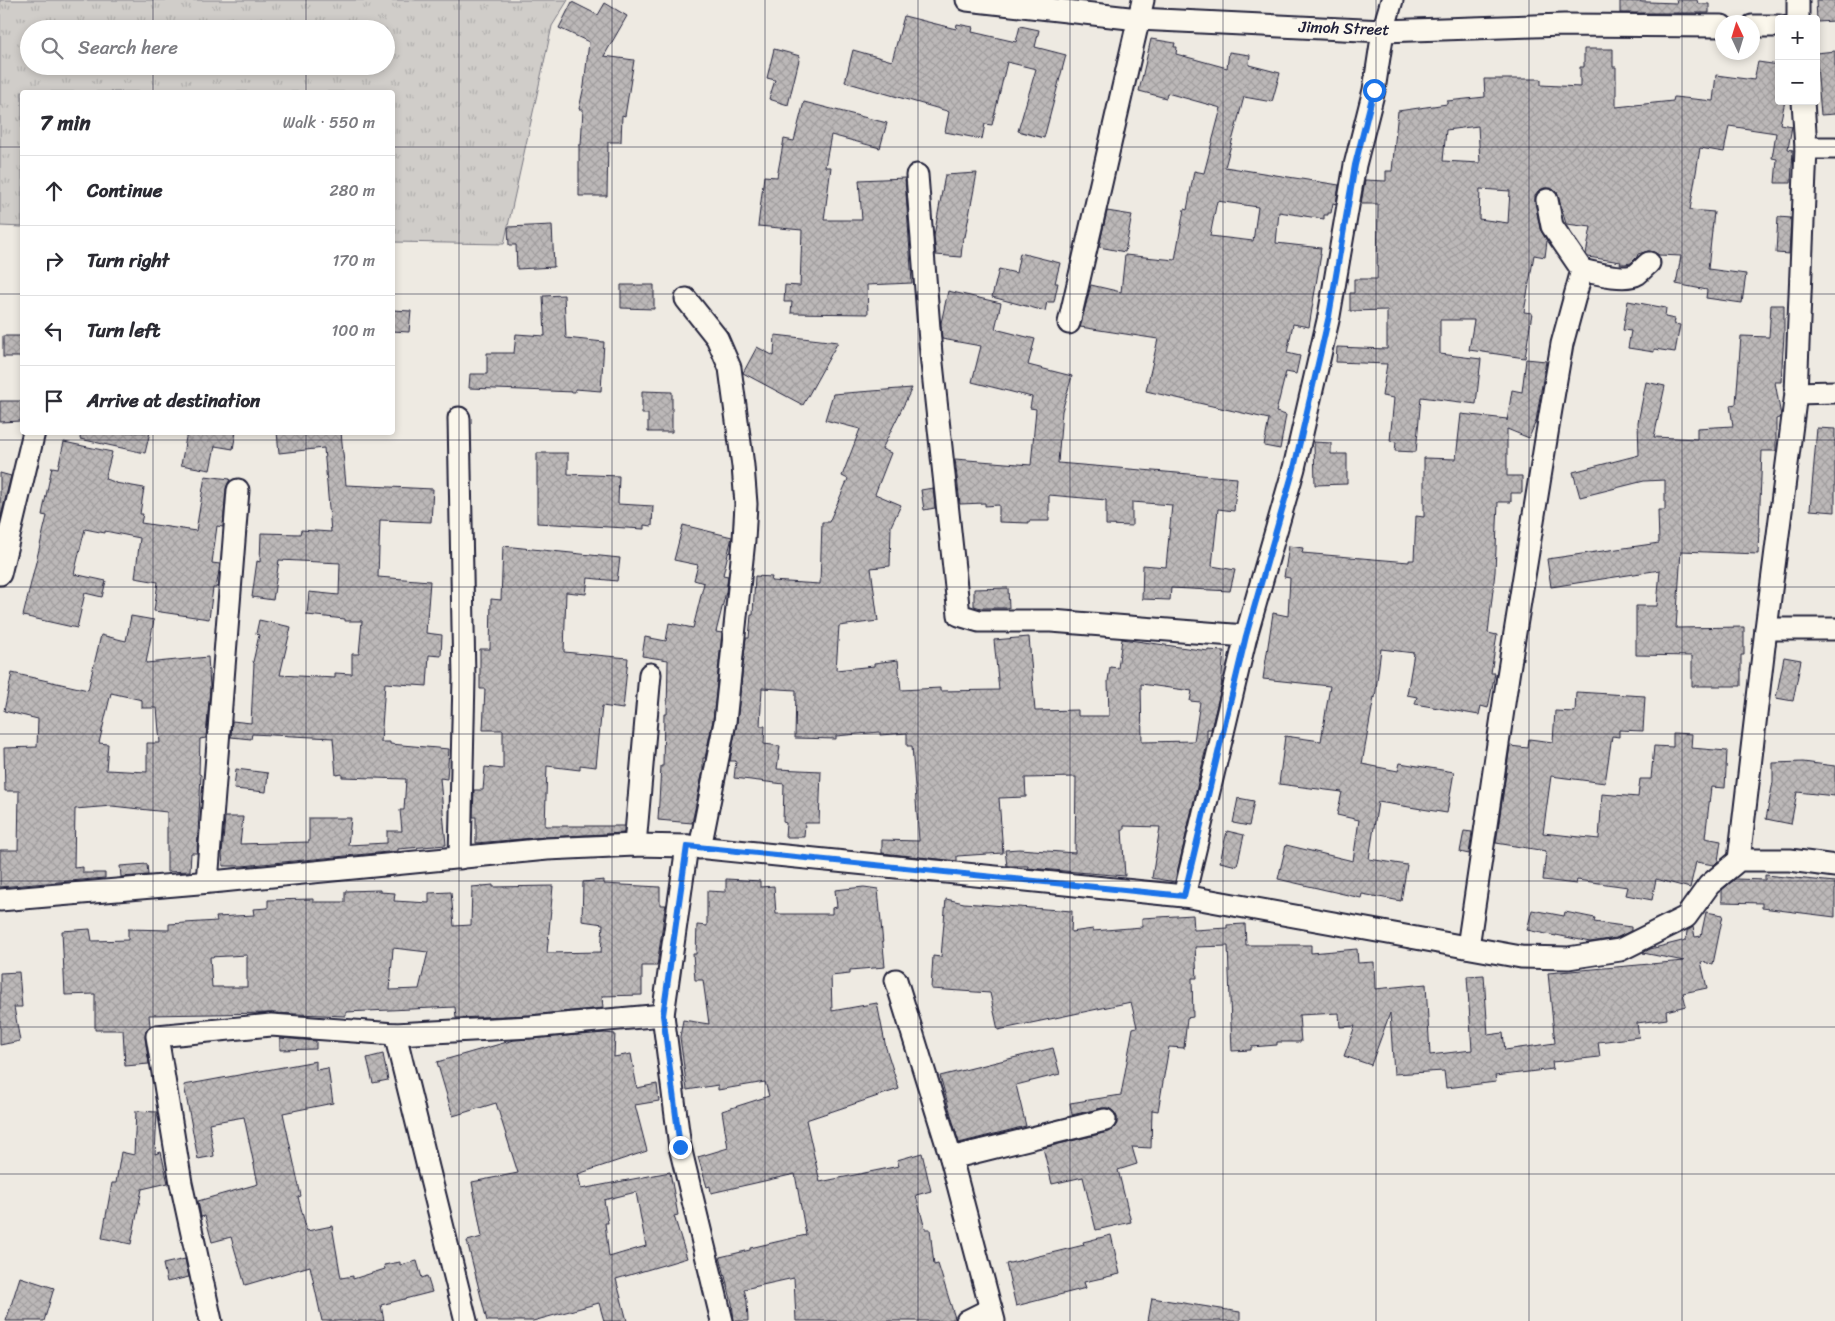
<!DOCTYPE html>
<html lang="en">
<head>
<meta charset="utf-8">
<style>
  :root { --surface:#fff; --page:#f7f7f7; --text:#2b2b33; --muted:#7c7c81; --line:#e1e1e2 }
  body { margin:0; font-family:Sriracha,sans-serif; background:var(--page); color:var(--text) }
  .controls { position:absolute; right:15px; top:15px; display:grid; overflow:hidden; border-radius:5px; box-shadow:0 2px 8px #0003 }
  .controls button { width:45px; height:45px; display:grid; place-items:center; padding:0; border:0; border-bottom:1px solid var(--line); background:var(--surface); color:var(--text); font:25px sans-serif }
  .compass { position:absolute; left:1715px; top:15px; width:45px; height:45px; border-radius:50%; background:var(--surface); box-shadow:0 2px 8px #0003; rotate:356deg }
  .stop { position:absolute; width:15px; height:15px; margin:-11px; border:4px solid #1a73e8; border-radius:50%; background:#fff }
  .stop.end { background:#1a73e8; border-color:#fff; box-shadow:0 1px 5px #0008 }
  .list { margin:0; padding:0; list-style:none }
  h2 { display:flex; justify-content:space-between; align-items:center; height:65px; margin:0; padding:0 20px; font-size:21px }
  h2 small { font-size:16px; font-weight:400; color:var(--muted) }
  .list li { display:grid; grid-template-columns:32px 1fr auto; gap:15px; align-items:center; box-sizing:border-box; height:70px; padding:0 20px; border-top:1px solid var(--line) }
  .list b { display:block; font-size:19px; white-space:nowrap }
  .list em { font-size:16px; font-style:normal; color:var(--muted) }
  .icon { flex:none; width:28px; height:28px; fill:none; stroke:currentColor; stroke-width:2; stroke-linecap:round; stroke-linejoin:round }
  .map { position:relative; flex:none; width:1835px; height:1321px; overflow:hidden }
  .search { position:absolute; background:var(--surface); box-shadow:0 2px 8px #0003; left:20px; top:20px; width:375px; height:55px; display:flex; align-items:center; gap:12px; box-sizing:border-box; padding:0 18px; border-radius:28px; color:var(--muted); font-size:19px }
  .panel { position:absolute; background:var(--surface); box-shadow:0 2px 8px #0003; left:20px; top:90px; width:375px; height:345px; border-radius:5px }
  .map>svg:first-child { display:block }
  .grass { fill:url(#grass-tufts); stroke:#797882; fill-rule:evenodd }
  .building { fill:url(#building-cross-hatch); stroke:#22223b; fill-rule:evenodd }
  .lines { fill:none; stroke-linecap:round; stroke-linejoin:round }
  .minor-casing { stroke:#22223b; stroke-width:25 }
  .minor { stroke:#fbf7ec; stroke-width:21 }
  .route { stroke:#1a73e8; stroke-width:6 }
  .grid { fill:none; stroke:#22223b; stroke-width:1; stroke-opacity:0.55 }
  .labels { text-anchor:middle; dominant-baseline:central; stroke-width:4; stroke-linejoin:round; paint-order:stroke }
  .street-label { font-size:16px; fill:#22223b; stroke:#fbf7ec }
</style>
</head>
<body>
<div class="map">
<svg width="1835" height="1321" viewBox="0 0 1835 1321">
  <defs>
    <pattern id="grass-tufts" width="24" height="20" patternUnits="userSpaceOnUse" patternTransform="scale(1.25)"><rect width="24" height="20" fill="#d0cdc9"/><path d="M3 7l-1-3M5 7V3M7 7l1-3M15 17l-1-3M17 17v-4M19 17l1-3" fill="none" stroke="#b2b0ae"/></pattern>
    <pattern id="building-cross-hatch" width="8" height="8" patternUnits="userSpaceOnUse" patternTransform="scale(1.25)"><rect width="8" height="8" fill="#bcb8b8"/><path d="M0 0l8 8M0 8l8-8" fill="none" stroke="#a19e9f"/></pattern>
  </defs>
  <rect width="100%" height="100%" fill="#eeeae2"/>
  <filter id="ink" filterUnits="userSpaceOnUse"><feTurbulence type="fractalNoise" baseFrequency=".02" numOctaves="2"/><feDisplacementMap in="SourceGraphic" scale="10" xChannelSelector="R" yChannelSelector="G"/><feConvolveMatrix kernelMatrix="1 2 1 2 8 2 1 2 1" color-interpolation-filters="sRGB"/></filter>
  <g filter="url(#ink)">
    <path class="grass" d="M0,0H568L552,26L504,244L393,242L392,92H22V227L0,226ZM29,29H386V66H29Z"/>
    <g class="building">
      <polygon points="1676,0 1697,0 1698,4 1709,4 1709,13 1620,13 1620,1 1677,3"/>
      <polygon points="1816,0 1835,0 1835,21 1817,22"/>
      <polygon points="572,2 598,15 605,3 627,16 604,56 634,60 625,116 622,115 621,142 608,142 607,196 579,196 579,145 581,145 583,109 579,109 584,86 589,42 559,28"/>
      <polygon points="904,16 956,29 957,24 973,27 972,32 1016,42 1020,26 1039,30 1035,47 1066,55 1044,138 1018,131 1036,69 1007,62 992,125 985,124 982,139 945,132 949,112 947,111 845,82 853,50 892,61"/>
      <path d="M1151,39L1175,43L1174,47H1177L1176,54L1227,68L1229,52L1250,55L1249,65L1280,73L1272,102L1244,97L1225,167L1339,185L1336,204L1333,203L1331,213H1328V215H1324V219L1279,212L1276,243L1321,248L1320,254H1321L1309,327L1293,324L1287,353L1300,356L1296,374L1286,372L1276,412L1286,415L1280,449L1264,446L1269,419L1146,391L1158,339L1080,327L1091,285L1121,292L1125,255L1175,260L1184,209L1187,210L1194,171L1204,173L1221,108L1167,93L1166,98L1139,91ZM1217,201L1258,207L1253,241L1210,236Z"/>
      <polygon points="774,49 800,56 788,105 769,99 775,80 767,78"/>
      <path d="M1584,49H1613V67H1616V107L1673,101L1674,97L1713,101L1716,75L1754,80L1758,62L1779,65V101H1785L1780,124L1792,126L1788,149L1793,150L1791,183H1775L1777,159L1772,158L1776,133L1729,126L1724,152L1700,148L1690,210L1714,212L1708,269L1746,274L1742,303L1706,298L1707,290L1676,284L1681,256L1659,255L1654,252L1648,251L1638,254L1637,257L1631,263L1625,264H1620L1621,262L1588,257L1586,254L1591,227L1566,224L1557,192L1551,188H1544L1538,191L1535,195V202L1540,229L1547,241L1545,257L1534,255L1524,312L1532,313L1525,358L1469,350L1474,320H1440V354L1481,359L1476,404L1421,397L1416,452L1395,451L1396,442L1390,441L1394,398L1382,396L1387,364L1336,362L1337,347L1387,349V310L1350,311V293H1354V279H1377L1378,204H1361L1365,180L1386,181V171H1392L1398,111L1447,104V101L1485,97L1484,79H1541V85L1580,87V67H1584ZM1478,126L1480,163L1443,161L1446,130ZM1480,189L1510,191L1508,223L1479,219Z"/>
      <polygon points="1835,51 1835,114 1821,115 1816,53"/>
      <polygon points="804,102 887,123 880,148 831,135 825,167 831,167 824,220 862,220 859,180 905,178 912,283 867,285 868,314 791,313 792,302 784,302 785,285 800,286 802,230 758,226 764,176 777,177 784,139 794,141"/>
      <polygon points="977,173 965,237 963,237 961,257 936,255 934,236 945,175"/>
      <polygon points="1107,211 1132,215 1125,252 1099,247"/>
      <polygon points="1778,217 1791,218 1789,254 1776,253"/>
      <polygon points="552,225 554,267 517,269 516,245 509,245 508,227"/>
      <polygon points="1020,253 1060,263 1055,283 1058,283 1054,302 1047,302 1045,311 992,297 999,269 1016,273"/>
      <polygon points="621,285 654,285 654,309 621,308"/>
      <polygon points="948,291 1001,303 995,329 1035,339 1028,365 1072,376 1062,411 1058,463 1237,478 1234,511 1218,509 1212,566 1235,570 1230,591 1171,588 1170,600 1142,599 1143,565 1166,567 1172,505 1132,502 1132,526 1106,525 1106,500 1049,495 1049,521 1029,521 1029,523 999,522 999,505 985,506 985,503 960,504 955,459 1031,465 1036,409 1030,408 1032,397 972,382 981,346 942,339 941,323"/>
      <polygon points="564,295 566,338 604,342 601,391 575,389 575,392 469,388 470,374 487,374 487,353 514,353 516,334 545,336 543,296"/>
      <polygon points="1628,301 1666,308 1665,317 1675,319 1674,324 1680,325 1675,352 1654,349 1654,352 1628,348 1631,331 1623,330"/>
      <polygon points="1771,305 1784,305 1784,335 1781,382 1775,382 1781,416 1780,418 1776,419 1776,451 1762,451 1758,554 1681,551 1676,628 1744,627 1744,655 1741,655 1741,686 1692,686 1692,656 1636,655 1636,606 1657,606 1660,570 1551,587 1547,559 1659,543 1658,510 1665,510 1665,480 1644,481 1580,497 1573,472 1639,455 1638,422 1646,382 1665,386 1654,437 1697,439 1697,428 1733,426 1730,405 1736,404 1741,336 1769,337"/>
      <polygon points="392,310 411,311 409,332 392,331"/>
      <polygon points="775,335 838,342 803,405 743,373 757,347 774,356"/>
      <rect x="3" y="336" width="19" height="21"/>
      <polygon points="1526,359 1546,361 1536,421 1529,438 1507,429 1507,476 1522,476 1522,493 1511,493 1511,502 1498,502 1495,572 1488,633 1497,635 1491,673 1495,673 1488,708 1481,706 1479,715 1415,704 1417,697 1407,695 1414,653 1381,649 1375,698 1374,697 1362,764 1398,771 1400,763 1454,772 1447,813 1378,802 1369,859 1407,865 1401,901 1362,894 1361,898 1278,879 1286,845 1353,861 1359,820 1337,815 1342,792 1279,784 1285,736 1321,741 1330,686 1263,679 1273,613 1288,616 1290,578 1284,577 1289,546 1303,548 1302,553 1409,562 1409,560 1414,560 1416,516 1424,517 1424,458 1456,459 1461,414 1507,419 1507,421 1512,390 1522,392"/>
      <path d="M912,388L882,449L891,453L875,494L901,505L891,526L890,566L871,568L878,621L839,626L836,670L874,666V663L898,660L901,690L940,688V691L999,690L994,640L1029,637L1035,711L1078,710V716H1109L1108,681L1110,667L1118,668L1122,639L1208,651V650L1224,651L1221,688L1211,729H1207V744L1175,882L1152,878L1160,827L1124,826V830H1122L1125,876L1028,868V866H1007L1005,850L1019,849L1075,853L1076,777L1025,778L1026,797L999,798L1003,853L957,856V861L882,853V840L919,841L912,746H907V733L880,735V732L836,736V739L795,738L796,690L762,688L760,726H765L764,744L780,746L777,769L821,771L819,823H805L804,837H785L786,823L783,822L784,784L734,778L736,761H730L737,723L746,638H749L751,615H753L755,576L772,577L771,581L820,584L822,522H829L848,479L842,476L860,429L825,420L833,394ZM1141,684L1192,691L1190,701L1200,702L1194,741L1142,742Z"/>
      <polygon points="642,391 672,392 672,432 648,432 648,414 642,414"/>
      <polygon points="0,401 21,401 21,421 0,422"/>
      <polygon points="1817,428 1835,429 1835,512 1810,510"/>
      <polygon points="81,432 150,432 145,453 80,439"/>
      <polygon points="187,432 236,432 233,449 215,446 210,470 181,465"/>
      <polygon points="277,432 341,432 346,485 433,489 431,522 380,520 378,577 430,581 426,633 442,635 441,656 429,655 427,686 385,683 381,742 390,742 390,744 449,749 447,779 440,778 446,845 398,849 398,851 242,866 223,866 222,854 225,817 243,817 240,844 309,842 309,818 351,818 348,845 387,843 387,831 402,831 400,810 404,810 406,779 342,777 342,774 336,775 333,738 252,734 251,739 231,737 232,721 251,723 254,663 253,662 259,635 256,634 259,620 291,627 280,675 335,678 335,673 352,674 352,654 359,654 362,621 345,621 345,619 307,615 309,592 339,595 340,563 279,560 273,600 252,597 257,561 260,562 261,533 300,534 301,530 331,532 324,448 279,453"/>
      <polygon points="64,442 112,452 105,479 115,482 115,483 144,488 140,514 143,514 141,523 196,531 205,476 230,479 226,489 223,527 217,526 212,563 220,564 219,571 216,588 213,588 209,619 154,611 158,582 135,578 140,538 105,531 105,533 85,529 74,574 106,581 102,597 85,593 77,628 23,616 47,516 42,515 52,467 58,468"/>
      <polygon points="1314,442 1331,443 1331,454 1347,454 1347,484 1315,485"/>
      <polygon points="537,453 568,453 568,474 619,476 618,504 653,506 652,526 644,525 644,529 537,523"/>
      <polygon points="0,473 11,476 0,520"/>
      <polygon points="933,488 935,508 924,510 921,490"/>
      <polygon points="683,525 732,537 723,575 728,576 726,592 716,632 722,633 713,720 705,758 703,758 703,771 692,823 658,820 661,766 663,766 664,714 667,714 668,660 642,656 645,637 666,641 669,623 693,628 704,583 694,580 698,565 674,560"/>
      <polygon points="503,546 620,558 617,581 588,578 586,594 566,592 564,652 628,658 623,709 602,706 596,767 580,765 580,770 547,766 545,826 624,826 624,833 546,837 476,843 476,817 473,817 474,790 483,790 485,767 503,769 503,730 483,730 485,689 480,689 480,649 490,649 491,599 501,600"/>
      <polygon points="1008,588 1009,608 981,608 974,606 974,589"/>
      <path d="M131,616L154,620L146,663L208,657L210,687L206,738L200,739L199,774L201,775L197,853H191L190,871L167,872V812L112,806L75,809L74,868L83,867V873H105V878L0,887V850H18L19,791H5L4,748L37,747L38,719L4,711L12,673L88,690L101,635L126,641ZM111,693L142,700V708H157L160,743H147V772L106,770L108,744L99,743Z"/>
      <polygon points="1784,657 1801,660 1793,701 1776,698"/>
      <polygon points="1576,692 1645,696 1643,731 1619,730 1619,737 1612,736 1605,783 1551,776 1543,833 1599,839 1602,794 1638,797 1640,779 1651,779 1654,746 1673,747 1673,733 1692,734 1691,748 1727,751 1725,788 1711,787 1705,838 1721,841 1718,861 1714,865 1696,862 1690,888 1656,879 1652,900 1626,895 1628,887 1577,880 1576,884 1543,880 1546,851 1496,843 1510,746 1528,748 1529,739 1553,742 1555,711 1575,712"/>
      <polygon points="1803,762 1835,766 1835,796 1797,792 1791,824 1766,819 1773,782 1773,763"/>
      <polygon points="236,769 268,773 266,792 234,789"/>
      <polygon points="1238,798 1254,801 1249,826 1233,823"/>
      <polygon points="1227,831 1244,835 1237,866 1220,862"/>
      <polygon points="1464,831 1472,832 1469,854 1460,852"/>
      <polygon points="147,864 148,875 121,877 120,866"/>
      <polygon points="1765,875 1835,882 1835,917 1762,908 1762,903 1722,902 1722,890 1735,879 1765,880"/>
      <polygon points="726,879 760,881 760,887 774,886 776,914 832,914 832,908 837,907 835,890 864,887 878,889 885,967 850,970 850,974 831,976 832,1011 877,1003 886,1048 899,1089 806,1120 820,1182 899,1166 897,1160 922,1153 931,1191 916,1195 925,1229 930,1229 934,1265 938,1264 955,1318 946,1321 796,1321 794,1278 744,1289 747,1301 748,1321 734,1321 732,1303 720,1257 750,1250 750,1248 806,1235 795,1174 711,1193 710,1186 707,1187 698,1157 728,1148 722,1111 769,1096 765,1082 718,1090 718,1085 687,1090 680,1037 683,1020 709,1024 703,980 695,980 693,954 696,954 697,925 707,926 707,891 726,892"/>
      <path d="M604,880V884L660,887V905H666L665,909L657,966H642V995L602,996L603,1008L530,1015L456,1018L455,1007L346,1012V1016L272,1013L149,1015L150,1026L146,1031L145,1038L149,1064L125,1066L123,1030H95V994L65,995L62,931L90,929L92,941L128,940V929L169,930V924L217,921L216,917L254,915L253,909L268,908V900L313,899V902H345V891L380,890V892L395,893L394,901L429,903V893L451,892L454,926L471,925L472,887L493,885V887L553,886L547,953L601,952L603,924L582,921L583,882ZM393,948L428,952L419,989L390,990ZM247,955V987H212L210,957Z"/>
      <polygon points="946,899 964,903 1072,911 1071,932 1093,929 1093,931 1142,927 1142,918 1193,915 1194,930 1227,928 1227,925 1245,924 1246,945 1311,945 1311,953 1357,949 1358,963 1374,962 1375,989 1426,984 1430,1055 1472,1050 1467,976 1484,975 1488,1035 1503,1033 1505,1050 1555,1043 1548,973 1684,961 1643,953 1650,949 1686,940 1687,931 1693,927 1695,937 1701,936 1706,912 1723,915 1713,964 1701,962 1707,988 1683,993 1686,1006 1666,1011 1667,1019 1637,1023 1639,1037 1598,1042 1600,1057 1552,1062 1553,1069 1495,1076 1496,1082 1446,1088 1444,1071 1394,1074 1390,1013 1371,1065 1344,1056 1355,1026 1340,1027 1339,1013 1299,1015 1301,1042 1277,1042 1277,1045 1251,1047 1251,1050 1232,1051 1228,946 1195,947 1197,978 1192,978 1193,1017 1187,1018 1184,1048 1169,1047 1158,1111 1152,1110 1151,1148 1132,1147 1137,1164 1118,1170 1131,1222 1096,1230 1083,1177 1052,1184 1043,1148 1108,1132 1113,1129 1117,1124 1117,1117 1114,1112 1109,1108 1102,1108 1072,1115 1070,1103 1121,1095 1133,1028 1137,1027 1131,1002 998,1030 990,993 931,989 933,956 941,957"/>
      <polygon points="1532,910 1564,916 1565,912 1595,918 1594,922 1631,927 1631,931 1616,938 1590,942 1556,935 1556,936 1527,930"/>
      <polygon points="19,972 22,1007 14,1007 20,1041 0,1045 0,973"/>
      <path d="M605,1033L615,1034L614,1057L631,1054L637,1088L657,1084L659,1101L635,1105L647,1151L578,1174L581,1189L670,1172L678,1215L674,1216L687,1258L616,1279L627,1321H604L599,1303L533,1321H487L467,1241L482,1237L472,1182L518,1173L496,1103L453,1116L437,1062L514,1040ZM636,1192L646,1246L609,1257L605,1223H608L604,1200Z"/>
      <polygon points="280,1038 316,1041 316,1049 280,1050"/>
      <polygon points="1053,1048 1060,1074 1016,1085 1026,1126 959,1143 940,1076"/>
      <polygon points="383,1054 388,1080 373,1083 367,1058"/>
      <polygon points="316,1061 316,1070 328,1068 333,1103 283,1113 301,1196 298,1197 307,1231 332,1226 341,1278 353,1276 353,1279 385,1269 384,1265 400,1262 400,1265 417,1261 422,1278 427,1276 432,1292 381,1305 384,1321 322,1321 310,1266 245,1285 231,1237 212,1242 205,1216 201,1217 198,1201 258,1184 244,1117 209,1123 214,1156 198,1159 184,1085"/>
      <polygon points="136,1111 157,1112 155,1154 161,1152 168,1183 142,1189 131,1244 102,1238 112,1183 116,1183 121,1152 134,1155"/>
      <polygon points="1111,1235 1120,1274 1084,1282 1086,1288 1016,1306 1006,1264 1084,1245 1083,1242"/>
      <polygon points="185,1259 189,1277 167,1282 163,1264"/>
      <polygon points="20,1277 54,1288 44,1321 6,1321"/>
      <polygon points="1152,1298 1240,1312 1240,1321 1148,1321"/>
    </g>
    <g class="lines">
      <defs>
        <g id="minor">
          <polyline points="967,0 1138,19 1383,31 1564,25 1722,26"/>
          <polyline points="1798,0 1798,19"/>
          <polyline points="1752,26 1779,26"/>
          <polyline points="1806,148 1835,148"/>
          <polyline points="917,175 931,354 959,615 979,621 1051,621 1246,636"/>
          <path d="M1582,270C1595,273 1626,281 1637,274C1641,271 1645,266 1649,263"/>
          <polyline points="686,299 717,338 730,368 743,466 746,504 744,540 725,722 700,848"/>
          <polyline points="1069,323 1143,0"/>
          <polyline points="1796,393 1835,392"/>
          <polyline points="459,418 464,678 460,858"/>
          <polyline points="0,574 34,432"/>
          <polyline points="1766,629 1835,629"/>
          <polyline points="635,845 650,674"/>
          <polyline points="687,846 663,1015 680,1147 722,1321"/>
          <polyline points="1739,860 1766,629 1796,393 1806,148 1803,101"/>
          <polyline points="207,882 238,490"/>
          <polyline points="1184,896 1246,636 1294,468 1329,316 1355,165 1374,90 1383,31 1392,0"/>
          <polyline points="0,900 222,881 547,849 635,845 687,846 1184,896 1521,957 1568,958 1620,950 1686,917 1709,885 1739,860 1790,860 1835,866"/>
          <polyline points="1468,947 1508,676 1549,421 1562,344 1582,270 1552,226 1547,200"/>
          <polyline points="896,980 951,1158 994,1321"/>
          <polyline points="395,1034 466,1321"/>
          <polyline points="951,1158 1105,1120"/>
          <polyline points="211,1321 181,1183 157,1036 271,1025 395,1034 531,1027 663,1015"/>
          <polyline points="967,1321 991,1309"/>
        </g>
      </defs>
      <use href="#minor" class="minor-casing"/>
      <use href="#minor" class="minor"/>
    </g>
  </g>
  <g class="lines" filter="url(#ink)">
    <polyline class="route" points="680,1147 663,1015 687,846 1184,896 1246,636 1294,468 1329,316 1355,165 1374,90"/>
  </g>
  <path class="grid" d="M153,0V29M306,0V29M459,0V1321M612,0V1321M765,0V1321M918,0V1321M1070,0V1321M1223,0V1321M1376,0V1321M1529,0V1321M1682,0V1321M153,66V92M306,66V92M0,147H22M392,147H1835M0,294H22M392,294H1835M153,432V1321M306,432V1321M0,440H1835M0,587H1835M0,734H1835M0,881H1835M0,1027H1835M0,1174H1835"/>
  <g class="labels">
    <g class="street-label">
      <text transform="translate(1344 28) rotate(2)">Jimoh Street</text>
    </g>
  </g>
</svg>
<div class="controls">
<button>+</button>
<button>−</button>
</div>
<svg class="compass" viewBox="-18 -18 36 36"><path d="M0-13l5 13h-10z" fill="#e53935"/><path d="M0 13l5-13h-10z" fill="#7c7c81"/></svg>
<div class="stop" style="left:1374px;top:90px"></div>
<div class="stop end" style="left:680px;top:1147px"></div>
<div class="search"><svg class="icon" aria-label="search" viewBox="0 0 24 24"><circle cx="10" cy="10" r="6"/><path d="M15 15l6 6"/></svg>Search here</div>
<section class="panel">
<h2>7 min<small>Walk · 550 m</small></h2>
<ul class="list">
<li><svg class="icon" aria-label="ahead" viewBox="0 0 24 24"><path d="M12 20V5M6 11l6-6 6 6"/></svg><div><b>Continue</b></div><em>280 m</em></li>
<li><svg class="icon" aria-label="right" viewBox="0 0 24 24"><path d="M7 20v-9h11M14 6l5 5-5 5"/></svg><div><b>Turn right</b></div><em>170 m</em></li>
<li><svg class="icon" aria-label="left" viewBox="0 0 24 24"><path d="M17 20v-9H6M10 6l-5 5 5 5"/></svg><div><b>Turn left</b></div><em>100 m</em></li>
<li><svg class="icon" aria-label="arrive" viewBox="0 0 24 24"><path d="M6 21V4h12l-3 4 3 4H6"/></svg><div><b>Arrive at destination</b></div></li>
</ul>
</section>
</div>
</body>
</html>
